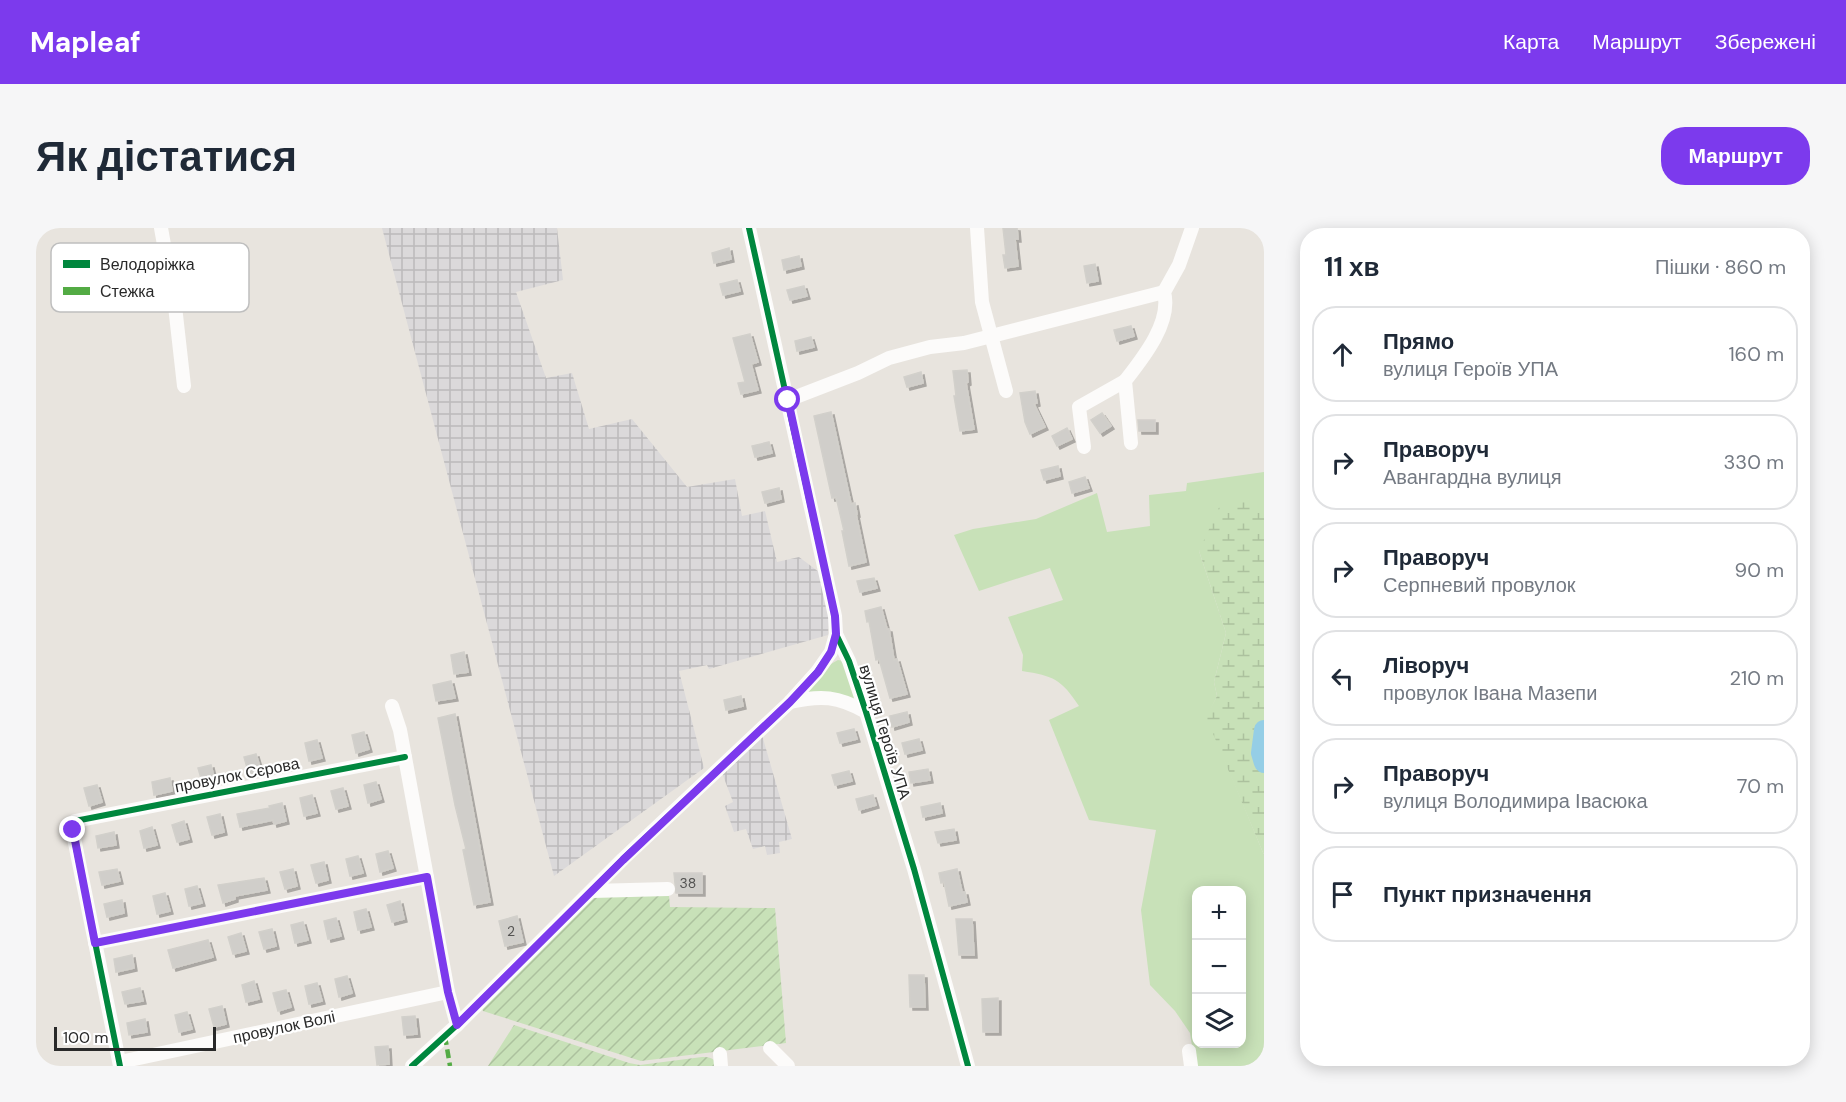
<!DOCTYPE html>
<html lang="uk">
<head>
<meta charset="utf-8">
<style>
  :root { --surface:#fff; --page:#f6f6f7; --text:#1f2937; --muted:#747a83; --line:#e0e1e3; --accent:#7c3aed }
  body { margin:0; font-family:"DM Sans",sans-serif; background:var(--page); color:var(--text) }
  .controls { position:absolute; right:18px; bottom:18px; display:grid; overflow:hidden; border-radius:12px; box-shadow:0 3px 15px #0003 }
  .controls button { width:54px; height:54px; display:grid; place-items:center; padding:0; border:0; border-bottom:2px solid var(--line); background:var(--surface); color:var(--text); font:30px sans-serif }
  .scale { position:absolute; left:18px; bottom:15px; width:162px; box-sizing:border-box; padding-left:6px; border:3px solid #292929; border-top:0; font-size:16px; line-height:21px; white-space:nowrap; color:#292929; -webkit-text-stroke:4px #fff; paint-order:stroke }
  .stop { position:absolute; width:18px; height:18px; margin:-14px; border:4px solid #7c3aed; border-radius:50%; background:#fff }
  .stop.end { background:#7c3aed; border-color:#fff; box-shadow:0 2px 6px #0008 }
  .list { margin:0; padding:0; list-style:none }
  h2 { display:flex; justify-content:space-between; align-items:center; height:78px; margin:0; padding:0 24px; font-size:26px }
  h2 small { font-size:20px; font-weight:400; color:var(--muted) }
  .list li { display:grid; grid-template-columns:39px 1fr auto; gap:18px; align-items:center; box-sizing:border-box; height:96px; margin:0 12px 12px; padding:0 12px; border:2px solid var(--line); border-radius:24px }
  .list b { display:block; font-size:22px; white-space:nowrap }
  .list p { margin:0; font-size:20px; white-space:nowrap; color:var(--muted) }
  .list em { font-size:20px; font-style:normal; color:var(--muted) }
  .icon { flex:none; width:33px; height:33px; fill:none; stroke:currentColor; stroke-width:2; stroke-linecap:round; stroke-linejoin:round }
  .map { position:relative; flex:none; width:1228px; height:838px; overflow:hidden; border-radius:24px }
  header { display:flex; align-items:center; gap:36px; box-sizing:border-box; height:84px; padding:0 30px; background:var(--accent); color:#fff }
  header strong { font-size:28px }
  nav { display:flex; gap:33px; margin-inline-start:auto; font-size:21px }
  .intro { display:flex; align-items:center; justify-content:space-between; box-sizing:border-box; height:144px; padding:0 36px }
  h1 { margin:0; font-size:42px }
  .button { padding:15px 27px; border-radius:24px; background:var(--accent); color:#fff; font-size:21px; font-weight:700 }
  main { display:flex; gap:36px; padding:0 36px }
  aside { flex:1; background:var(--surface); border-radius:24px; box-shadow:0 3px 15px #0003 }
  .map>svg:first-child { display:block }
  .industrial { fill:url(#industrial-grid) }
  .grass { fill:#c8e1b8; fill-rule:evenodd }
  .wetland { fill:url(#wetland-marsh) }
  .garden { fill:url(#garden-furrows) }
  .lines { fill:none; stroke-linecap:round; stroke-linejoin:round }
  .river { stroke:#95cee6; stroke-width:20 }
  .building { fill:#d0ceca; stroke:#d2d0cb; stroke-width:1.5; filter:url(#shadow) }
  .minor { stroke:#fcfbfa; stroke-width:14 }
  .quiet { stroke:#53ab44; stroke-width:4.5; stroke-dasharray:9 4.5; stroke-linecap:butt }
  .cycleway-casing { stroke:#fff; stroke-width:10 }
  .cycleway { stroke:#00873e; stroke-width:6 }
  .route { stroke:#7c3aed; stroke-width:8 }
  .labels { text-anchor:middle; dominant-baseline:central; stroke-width:4.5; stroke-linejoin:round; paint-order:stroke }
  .number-label { font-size:14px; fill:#545352 }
  .street-label { font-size:16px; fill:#292929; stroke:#fff }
  .key { fill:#fff; stroke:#bfbfbf; stroke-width:1.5 }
  .key-label { font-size:16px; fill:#292929 }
</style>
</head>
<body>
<header>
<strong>Mapleaf</strong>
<nav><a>Карта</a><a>Маршрут</a><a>Збережені</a></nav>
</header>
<div class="intro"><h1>Як дістатися</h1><a class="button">Маршрут</a></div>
<main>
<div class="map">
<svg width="1228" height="838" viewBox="0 0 1228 838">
  <defs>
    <pattern id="industrial-grid" width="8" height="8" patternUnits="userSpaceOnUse" patternTransform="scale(1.5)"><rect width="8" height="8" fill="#dbd9da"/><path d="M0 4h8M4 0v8" fill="none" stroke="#bcbabb"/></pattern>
    <pattern id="wetland-marsh" width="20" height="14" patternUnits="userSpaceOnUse" patternTransform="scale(1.5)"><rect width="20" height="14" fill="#c8e1b8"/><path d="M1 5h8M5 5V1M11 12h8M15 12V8" fill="none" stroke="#acc19e"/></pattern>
    <pattern id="garden-furrows" width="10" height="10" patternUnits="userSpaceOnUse" patternTransform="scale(1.5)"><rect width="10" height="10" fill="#c8e1b8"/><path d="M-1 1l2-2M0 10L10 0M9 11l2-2" fill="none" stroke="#acc19e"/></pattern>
    <filter id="shadow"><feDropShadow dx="3" dy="3" stdDeviation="0" flood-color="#0004"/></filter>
  </defs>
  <rect width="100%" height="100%" fill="#e8e4de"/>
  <g class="industrial">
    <polygon points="346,0 521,0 527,52 480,64 510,150 536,145 553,201 596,191 651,259 699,251 706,288 729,283 741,334 763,329 783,344 793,390 792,407 673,441 671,437 643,443 668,540 518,648"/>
    <polygon points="726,507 756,611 743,614 744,625 731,627 729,618 717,621 710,601 698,604 689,578 697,574 686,545"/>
  </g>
  <g class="grass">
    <path d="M1228,244V271H1213L1163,323L1190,405L1178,454L1181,468L1171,489L1228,627V838H1159L1154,805L1139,783L1114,757L1105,682L1120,602L1053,592L1013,492L1043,478C1025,451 1018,448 986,443L987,427L972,389L1027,372L1014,340L943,363L918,307L937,301L1000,291L1061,265L1071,304L1114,298L1113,267L1150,263L1151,255ZM1160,662H1206V816H1160Z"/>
    <polygon points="802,432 807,433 825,477 768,468 793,437"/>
  </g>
  <polygon class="wetland" points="1213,271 1228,271 1228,627 1170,489 1181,468 1178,454 1190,405 1163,323 1185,275"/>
  <g class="garden">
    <polygon points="559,668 633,668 634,679 739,680 750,815 605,833 447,783 446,780"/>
    <path d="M478,797L593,835L604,837L666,829C674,829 678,830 683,838H452Z"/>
  </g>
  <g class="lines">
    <polyline class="river" points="1228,502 1225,525 1228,535"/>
  </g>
  <g class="building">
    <polygon points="967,0 981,0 982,11 979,11 982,38 969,40 967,27 970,27"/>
    <polygon points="693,20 695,31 678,35 676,25"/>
    <polygon points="763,28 765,38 748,42 746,32"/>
    <polygon points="1059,36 1062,53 1051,55 1048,38"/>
    <polygon points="701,52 704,63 687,67 684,56"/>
    <polygon points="768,58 771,68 754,72 751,62"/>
    <polygon points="1095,98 1098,108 1081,113 1078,102"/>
    <polygon points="714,106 722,134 715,136 722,162 705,166 702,155 709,154 697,110"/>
    <polygon points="775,109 778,119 761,123 759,113"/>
    <polygon points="931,142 932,154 930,155 938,201 924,203 918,168 920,168 917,143"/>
    <polygon points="885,144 887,155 871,159 868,149"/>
    <polygon points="999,163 1001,175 998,176 1009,199 994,206 989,194 984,165"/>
    <polygon points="795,184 815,276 819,275 821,286 820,286 830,334 813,338 806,303 808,303 800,269 796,270 778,188"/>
    <polygon points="1066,185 1075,198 1064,205 1055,192"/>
    <polygon points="1102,192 1119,192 1119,203 1103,203"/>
    <polygon points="1031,200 1036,211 1021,218 1016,208"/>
    <polygon points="733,214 736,225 719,229 716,218"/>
    <polygon points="1022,238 1024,248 1008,252 1005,242"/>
    <polygon points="1049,249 1053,260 1036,265 1033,254"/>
    <polygon points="743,260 745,271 729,275 726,264"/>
    <polygon points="838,350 841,360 824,364 821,353"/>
    <polygon points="845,379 851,401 853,401 858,432 861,431 871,466 854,470 843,431 840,432 833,393 831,394 829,383"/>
    <polygon points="428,424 432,444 418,446 415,427"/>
    <polygon points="415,453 419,470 400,473 397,457"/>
    <polygon points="705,468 707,478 690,482 688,472"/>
    <polygon points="871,484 873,494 856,499 854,488"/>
    <polygon points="419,486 454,674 438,677 427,622 430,621 419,577 402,490"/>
    <polygon points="818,501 821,511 804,515 801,505"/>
    <polygon points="328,504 333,521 320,525 316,507"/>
    <polygon points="883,511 886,522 869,526 866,515"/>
    <polygon points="281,512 286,530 273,533 269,515"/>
    <polygon points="220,526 225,543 213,547 208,529"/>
    <polygon points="175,537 179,554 167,557 162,540"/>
    <polygon points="892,541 894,552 875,555 873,544"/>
    <polygon points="813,543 816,553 799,557 796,547"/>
    <polygon points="134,550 136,563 118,567 116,554"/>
    <polygon points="340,554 345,571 332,575 328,557"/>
    <polygon points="61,557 66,574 53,578 48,560"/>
    <polygon points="307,560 312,578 300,581 295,563"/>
    <polygon points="276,567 281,585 268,588 264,570"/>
    <polygon points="837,567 840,577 823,582 820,571"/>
    <polygon points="246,575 250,593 238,596 237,592 204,599 201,586 234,580 233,578"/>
    <polygon points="904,575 906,585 887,589 885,579"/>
    <polygon points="184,586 188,604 176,607 171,589"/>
    <polygon points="148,593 153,611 141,614 136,597"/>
    <polygon points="116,599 121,617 108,620 104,603"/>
    <polygon points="918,601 920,612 902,615 899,604"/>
    <polygon points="78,604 80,617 62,620 60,608"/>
    <polygon points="352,623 357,640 344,644 340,626"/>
    <polygon points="322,628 327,645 314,648 310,631"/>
    <polygon points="288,634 292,652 280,655 275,637"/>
    <polygon points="81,641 84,653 66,657 63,644"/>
    <polygon points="257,641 261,658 249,661 244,644"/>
    <polygon points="921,641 926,664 929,664 931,674 913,678 908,654 905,655 903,645"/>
    <polygon points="638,645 666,645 666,665 640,665"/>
    <polygon points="228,650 231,662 199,668 199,671 187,675 182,657"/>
    <polygon points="161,658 166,675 153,678 149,661"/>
    <polygon points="129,665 134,683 121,686 117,668"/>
    <polygon points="86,672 88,685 71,689 68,676"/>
    <polygon points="364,673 368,691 356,694 351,677"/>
    <polygon points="330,681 335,699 322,702 318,684"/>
    <polygon points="481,688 487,714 469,718 463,693"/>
    <polygon points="300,690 305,708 292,711 288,693"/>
    <polygon points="920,691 936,691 938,727 923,727"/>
    <polygon points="267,694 272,712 259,715 255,697"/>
    <polygon points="236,701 240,718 228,721 223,704"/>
    <polygon points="205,705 210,723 197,726 192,709"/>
    <polygon points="172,712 177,729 137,740 132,722"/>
    <polygon points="96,727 98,740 80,744 78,731"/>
    <polygon points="873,747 888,747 889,779 874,779"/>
    <polygon points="311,748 316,765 303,769 299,751"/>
    <polygon points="218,753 223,771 210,774 206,757"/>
    <polygon points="281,755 286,773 273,776 269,758"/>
    <polygon points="104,760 107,773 89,776 86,764"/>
    <polygon points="250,762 255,779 242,783 237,765"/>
    <polygon points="962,770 962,804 947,804 946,771"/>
    <polygon points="186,778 190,796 178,799 173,781"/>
    <polygon points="151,784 156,801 143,804 139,787"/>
    <polygon points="379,788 381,806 368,807 366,789"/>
    <polygon points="109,791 111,804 93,807 91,795"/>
    <polygon points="352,818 353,836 341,837 339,819"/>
  </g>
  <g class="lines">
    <g class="minor">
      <polyline points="125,0 139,78 148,158"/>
      <polyline points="713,0 799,388 800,406 813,433 830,484 878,641 932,838"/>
      <polyline points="941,0 946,74 970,163"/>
      <polyline points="752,172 822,145 853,130 894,119 928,115 1128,64"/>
      <path d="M1095,215L1089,153C1107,130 1136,94 1128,64L1143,37L1156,0"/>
      <polyline points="1048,219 1043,179 1089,153"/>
      <path d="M754,474C785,467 802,468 830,484"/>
      <polyline points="356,478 364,502 412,764 421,797"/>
      <polyline points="556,663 632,661"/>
      <polyline points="59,715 391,649"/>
      <polyline points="734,820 752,838"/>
      <polyline points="1153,823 1155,838"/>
      <polyline points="684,826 685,838"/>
      <polyline points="84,834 412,764"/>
      <polyline points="84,838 38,610 39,593 369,529"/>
      <polyline points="376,838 421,797 587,631 754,474 781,444 795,424 800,406"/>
    </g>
    <polyline class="quiet" points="409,808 414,838"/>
    <defs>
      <g id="cycleway">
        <polyline points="713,0 799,388 800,406 813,433 830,484 878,641 932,838"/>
        <polyline points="84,838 38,610 39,593 369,529"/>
        <polyline points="376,838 421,797 587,631 754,474 781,444 795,424 800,406"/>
      </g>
    </defs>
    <use href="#cycleway" class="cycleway-casing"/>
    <use href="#cycleway" class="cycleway"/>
  </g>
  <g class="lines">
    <polyline class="route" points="37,602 59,715 391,649 412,764 421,797 587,632 754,474 782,444 795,424 800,406 799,388 752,172"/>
  </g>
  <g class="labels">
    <g class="number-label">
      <text x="652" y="655">38</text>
      <text x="475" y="703">2</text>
    </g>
    <g class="street-label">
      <text transform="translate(849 504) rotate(73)">вулиця Героїв УПА</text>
      <text transform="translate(201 547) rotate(-11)">провулок Сєрова</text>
      <text transform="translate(248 799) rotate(-12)">провулок Волі</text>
    </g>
  </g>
  <rect x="15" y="15" width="198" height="69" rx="9" class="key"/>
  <rect x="27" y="32" width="27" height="8" fill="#00873e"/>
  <rect x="27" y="59" width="27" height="8" fill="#53ab44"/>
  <g class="key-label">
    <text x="64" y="42">Велодоріжка</text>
    <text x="64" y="69">Стежка</text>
  </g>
</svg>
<div class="controls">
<button>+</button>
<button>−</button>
<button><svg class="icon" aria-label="layers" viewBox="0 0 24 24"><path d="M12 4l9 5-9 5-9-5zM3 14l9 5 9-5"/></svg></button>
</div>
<div class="scale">100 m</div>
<div class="stop" style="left:752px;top:172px"></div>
<div class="stop end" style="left:37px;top:602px"></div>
</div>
<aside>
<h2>11 хв<small>Пішки · 860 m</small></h2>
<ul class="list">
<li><svg class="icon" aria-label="ahead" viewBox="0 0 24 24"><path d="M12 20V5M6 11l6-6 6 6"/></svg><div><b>Прямо</b><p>вулиця Героїв УПА</p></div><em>160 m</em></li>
<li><svg class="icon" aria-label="right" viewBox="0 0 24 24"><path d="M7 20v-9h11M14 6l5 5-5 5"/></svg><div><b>Праворуч</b><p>Авангардна вулиця</p></div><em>330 m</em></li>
<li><svg class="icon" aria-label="right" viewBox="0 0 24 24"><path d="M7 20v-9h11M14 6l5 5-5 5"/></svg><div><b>Праворуч</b><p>Серпневий провулок</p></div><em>90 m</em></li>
<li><svg class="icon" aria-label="left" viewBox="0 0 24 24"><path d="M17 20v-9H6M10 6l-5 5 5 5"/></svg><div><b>Ліворуч</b><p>провулок Івана Мазепи</p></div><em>210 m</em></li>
<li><svg class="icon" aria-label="right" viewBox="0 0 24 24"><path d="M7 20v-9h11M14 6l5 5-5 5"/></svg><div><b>Праворуч</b><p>вулиця Володимира Івасюка</p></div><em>70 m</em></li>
<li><svg class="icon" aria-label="arrive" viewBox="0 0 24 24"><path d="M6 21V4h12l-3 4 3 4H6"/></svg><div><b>Пункт призначення</b></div></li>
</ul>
</aside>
</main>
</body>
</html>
